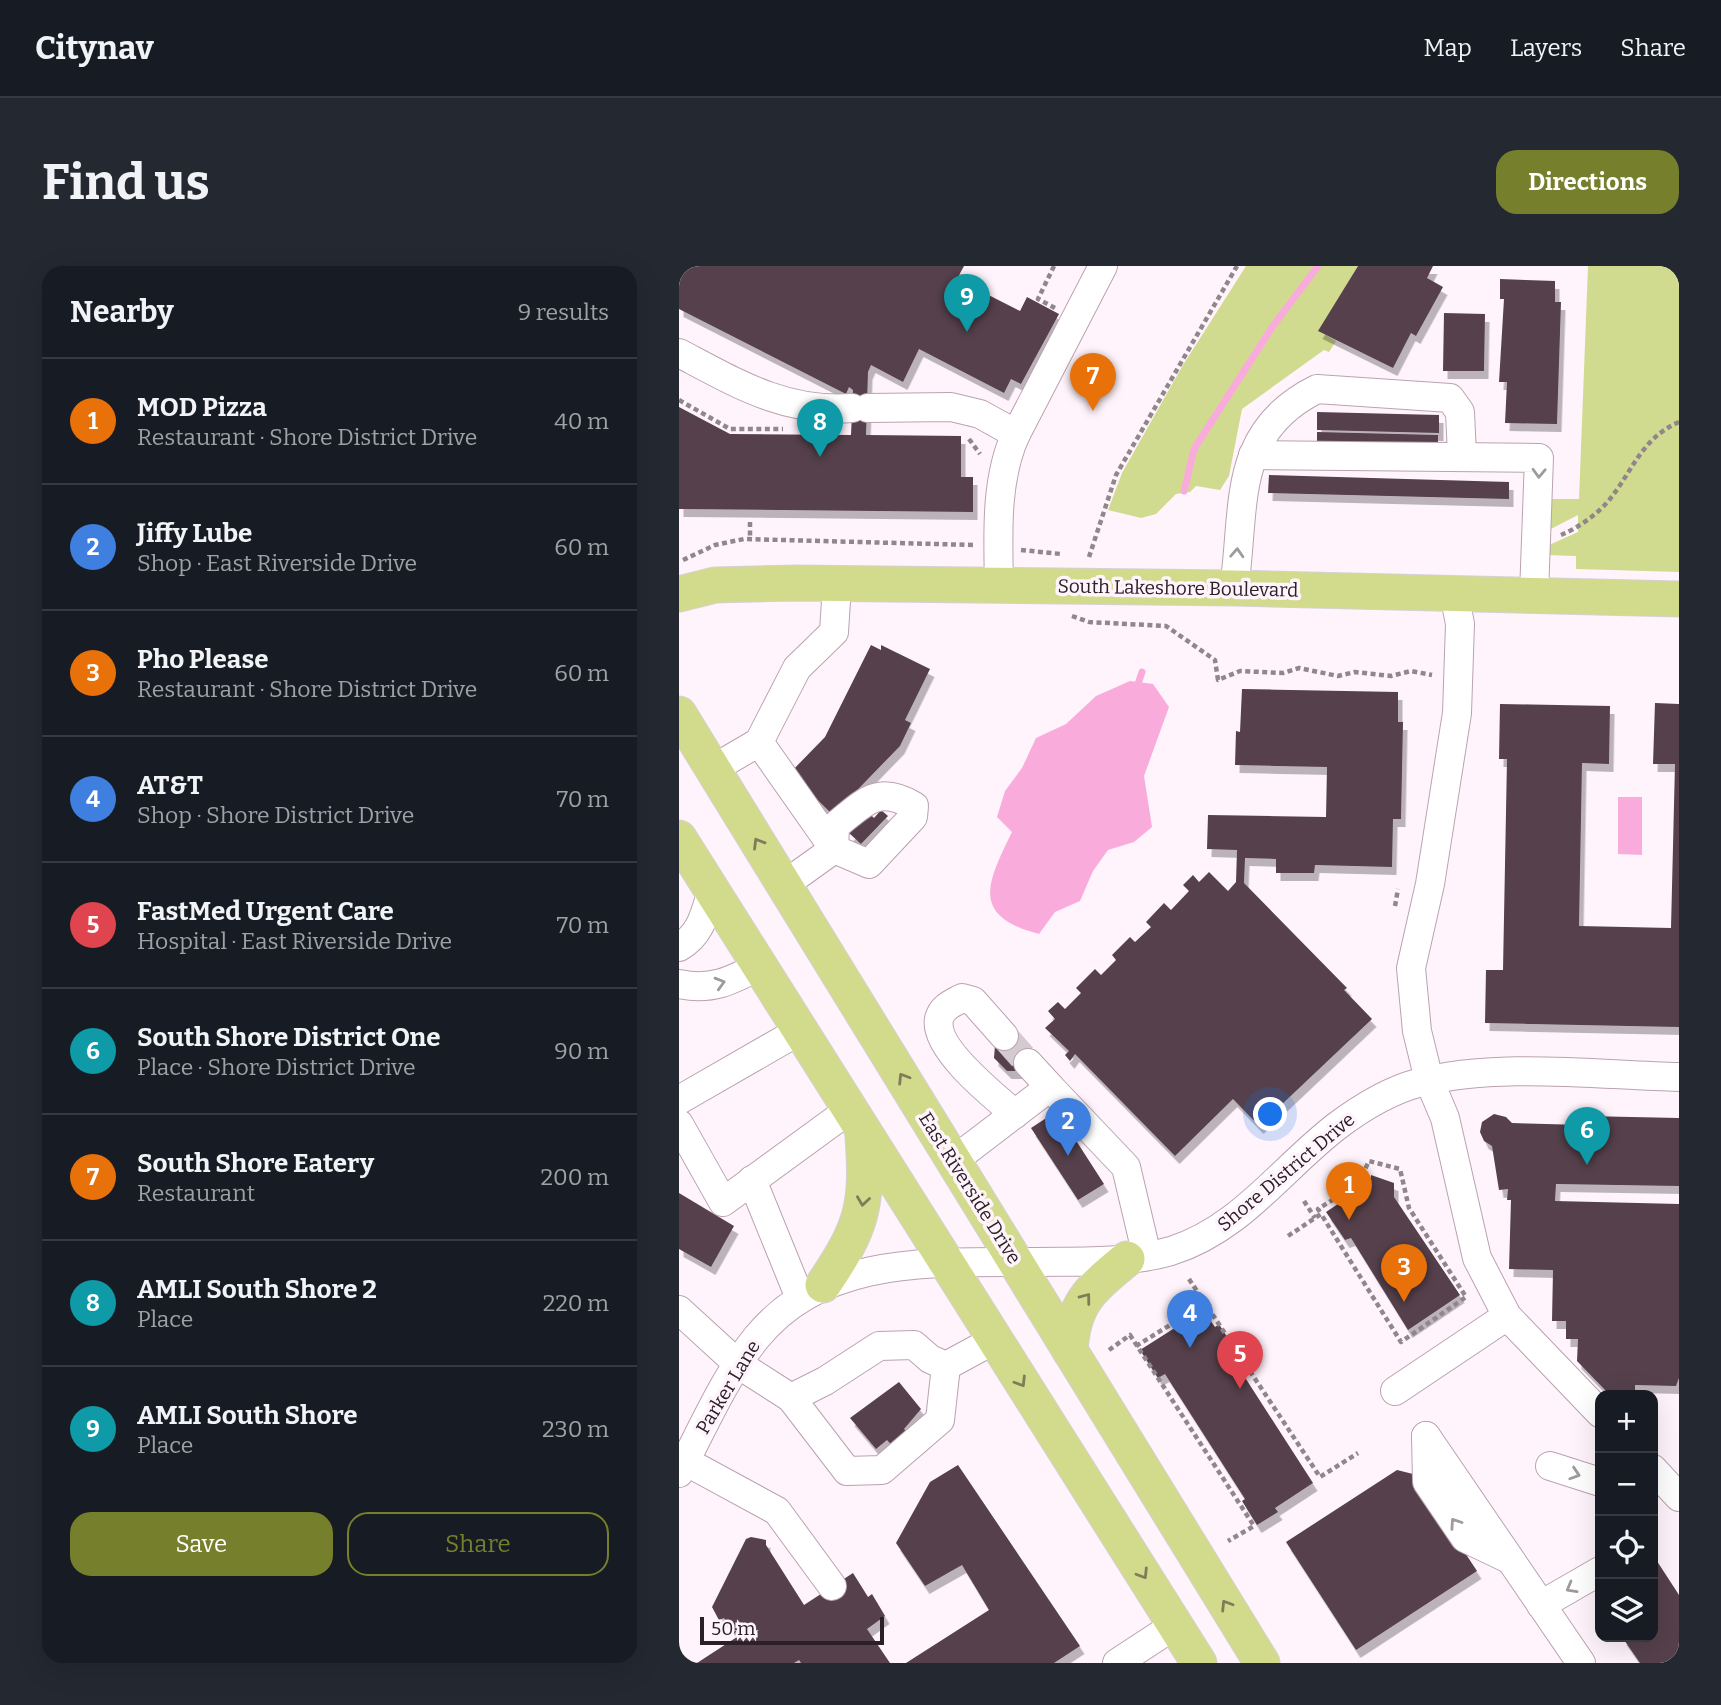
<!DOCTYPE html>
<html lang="en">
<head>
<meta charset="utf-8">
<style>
  :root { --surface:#171b24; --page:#242831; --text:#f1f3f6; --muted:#9ea1a6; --line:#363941; --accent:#767f2b }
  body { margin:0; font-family:Bitter,serif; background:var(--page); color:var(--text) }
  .controls { position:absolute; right:21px; bottom:21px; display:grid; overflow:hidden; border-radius:14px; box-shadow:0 7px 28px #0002 }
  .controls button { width:63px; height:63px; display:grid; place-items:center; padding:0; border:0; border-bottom:2px solid var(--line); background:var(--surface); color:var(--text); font:35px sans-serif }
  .scale { position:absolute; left:21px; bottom:18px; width:184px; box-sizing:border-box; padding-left:7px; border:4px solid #2a2026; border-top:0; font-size:19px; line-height:24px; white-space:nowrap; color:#2a2026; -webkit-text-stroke:5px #fff4fb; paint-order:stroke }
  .you { position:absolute; left:592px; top:849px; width:24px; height:24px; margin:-18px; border:5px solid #fff; border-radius:50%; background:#1a73e8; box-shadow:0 0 0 10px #1a73e833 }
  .badge { display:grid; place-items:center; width:46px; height:46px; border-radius:50%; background:var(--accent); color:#fff; font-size:23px; font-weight:700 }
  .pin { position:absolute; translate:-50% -58px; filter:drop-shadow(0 2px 4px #0008) }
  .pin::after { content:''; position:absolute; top:37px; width:24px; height:21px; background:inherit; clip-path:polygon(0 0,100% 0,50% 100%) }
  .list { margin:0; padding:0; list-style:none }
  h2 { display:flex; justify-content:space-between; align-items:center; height:91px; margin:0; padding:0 28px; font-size:30px }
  h2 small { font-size:23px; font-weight:400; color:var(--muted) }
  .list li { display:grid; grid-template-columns:46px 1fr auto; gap:21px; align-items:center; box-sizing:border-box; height:126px; padding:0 28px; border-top:2px solid var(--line) }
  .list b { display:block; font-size:26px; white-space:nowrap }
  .list p { margin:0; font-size:23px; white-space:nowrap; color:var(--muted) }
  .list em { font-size:23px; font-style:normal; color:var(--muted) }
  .actions { display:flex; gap:14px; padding:21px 28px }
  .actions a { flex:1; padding:16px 0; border:2px solid var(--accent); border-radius:21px; text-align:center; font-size:24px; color:var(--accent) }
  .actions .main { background:var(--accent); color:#fff }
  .icon { flex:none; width:38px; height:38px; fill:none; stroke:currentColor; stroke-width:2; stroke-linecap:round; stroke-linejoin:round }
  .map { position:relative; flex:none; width:1000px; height:1397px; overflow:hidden; border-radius:21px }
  header { display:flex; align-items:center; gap:42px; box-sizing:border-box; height:98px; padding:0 35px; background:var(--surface); border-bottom:2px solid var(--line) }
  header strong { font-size:33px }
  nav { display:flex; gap:38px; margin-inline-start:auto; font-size:24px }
  .intro { display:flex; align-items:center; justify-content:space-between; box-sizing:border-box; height:168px; padding:0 42px }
  h1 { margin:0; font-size:49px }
  .button { padding:18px 32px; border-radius:21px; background:var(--accent); color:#fff; font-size:24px; font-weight:700 }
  main { display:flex; gap:42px; padding:0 42px }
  aside { flex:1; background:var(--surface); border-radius:21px; box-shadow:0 7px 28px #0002 }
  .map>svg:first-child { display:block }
  .green { fill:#d1db8f }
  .water { fill:#f9acdc }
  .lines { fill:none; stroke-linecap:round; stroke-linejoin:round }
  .stream { stroke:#f9acdc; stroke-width:7 }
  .building { fill:#54404c; filter:url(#shadow) }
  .minor-tunnel { stroke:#d4cad0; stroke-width:28; stroke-dasharray:28 14; stroke-linecap:butt }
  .minor-casing { stroke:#baa2b0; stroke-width:30 }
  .major-casing { stroke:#d4d2d4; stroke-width:37 }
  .path { stroke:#90868c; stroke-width:4.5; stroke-dasharray:5 3.5; stroke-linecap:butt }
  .minor { stroke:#fff; stroke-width:28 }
  .major { stroke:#d2da8c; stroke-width:35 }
  .oneway { stroke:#9f9b9d }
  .oneway2 { stroke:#7e7d59 }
  .labels { text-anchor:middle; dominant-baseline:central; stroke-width:7; stroke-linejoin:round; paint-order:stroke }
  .street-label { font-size:19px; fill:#2a2026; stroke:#fff4fb }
</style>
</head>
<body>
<header>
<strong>Citynav</strong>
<nav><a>Map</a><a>Layers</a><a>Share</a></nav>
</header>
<div class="intro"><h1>Find us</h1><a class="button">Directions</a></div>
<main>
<aside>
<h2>Nearby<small>9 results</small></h2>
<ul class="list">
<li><span class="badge" style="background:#e8710a">1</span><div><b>MOD Pizza</b><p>Restaurant · Shore District Drive</p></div><em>40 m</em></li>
<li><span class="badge" style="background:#3f7fe0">2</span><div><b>Jiffy Lube</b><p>Shop · East Riverside Drive</p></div><em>60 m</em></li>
<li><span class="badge" style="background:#e8710a">3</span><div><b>Pho Please</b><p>Restaurant · Shore District Drive</p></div><em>60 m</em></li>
<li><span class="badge" style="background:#3f7fe0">4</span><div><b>AT&amp;T</b><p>Shop · Shore District Drive</p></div><em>70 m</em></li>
<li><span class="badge" style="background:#e0444e">5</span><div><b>FastMed Urgent Care</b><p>Hospital · East Riverside Drive</p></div><em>70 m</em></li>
<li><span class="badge" style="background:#0f9aa8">6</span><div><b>South Shore District One</b><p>Place · Shore District Drive</p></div><em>90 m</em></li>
<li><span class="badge" style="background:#e8710a">7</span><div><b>South Shore Eatery</b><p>Restaurant</p></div><em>200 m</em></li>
<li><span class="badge" style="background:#0f9aa8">8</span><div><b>AMLI South Shore 2</b><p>Place</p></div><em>220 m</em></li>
<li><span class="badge" style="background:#0f9aa8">9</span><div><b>AMLI South Shore</b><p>Place</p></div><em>230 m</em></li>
</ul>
<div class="actions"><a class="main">Save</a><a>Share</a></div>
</aside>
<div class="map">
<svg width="1000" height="1397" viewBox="0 0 1000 1397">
  <defs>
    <filter id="shadow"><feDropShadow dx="4.5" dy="8" stdDeviation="0" flood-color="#0004"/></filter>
  </defs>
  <rect width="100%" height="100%" fill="#fff4fb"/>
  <g class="green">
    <polygon points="567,0 679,0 640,65 657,75 650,86 645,84 563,143 550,210 541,224 517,220 511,226 497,228 477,248 462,252 429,244 443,207 504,99"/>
    <polygon points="909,0 1000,0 1000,306 897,303 897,290 865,289 870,279 899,266 899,249 866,266 868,233 900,233"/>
  </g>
  <g class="water">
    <path d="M451,415L474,418L490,441L465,510L473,561L455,576L429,584L414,605L401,635L376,646L360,668C291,650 308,617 333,566L318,551L326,525L343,502L357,472L387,458L417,430Z"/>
    <polygon points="939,531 963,531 963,589 939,588"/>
  </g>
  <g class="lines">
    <g class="stream">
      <polyline points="505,225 515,183 594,60 639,0"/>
      <polyline points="457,424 463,406"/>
    </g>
  </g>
  <g class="building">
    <polygon points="0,0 285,0 278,13 341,45 348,31 380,48 342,118 332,113 325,127 240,83 224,116 192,99 189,106 187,169 282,170 282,211 294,211 294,246 0,243 0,141 51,168 172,169 174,124 170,121 167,128 0,43"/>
    <polygon points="679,0 754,0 748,12 764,21 737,70 732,67 714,102 639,65"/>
    <polygon points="821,13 876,15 876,36 882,36 878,158 826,157 828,116 820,116 825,33 821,33"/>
    <polygon points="765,47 806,48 805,105 764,105"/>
    <polygon points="638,146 760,149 760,167 638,164"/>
    <polygon points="638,166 759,169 759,186 638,183"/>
    <polygon points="590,209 830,216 830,233 589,227"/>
    <polygon points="192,379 202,384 202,379 251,403 226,454 232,457 221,480 154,549 111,507 146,471"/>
    <polygon points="563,423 719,426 719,456 724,456 722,553 714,553 713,601 636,599 635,607 597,607 597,593 566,592 565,617 668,722 665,724 693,753 580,860 554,833 496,890 396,788 391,795 386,789 390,785 366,762 376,753 369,745 379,736 386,743 402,727 397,722 416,703 422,709 437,694 433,689 451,671 456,676 472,661 467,656 485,637 492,644 510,625 504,619 514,609 520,616 530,606 549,625 557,616 558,584 528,583 529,549 647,551 648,501 556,499 557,465 561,466"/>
    <polygon points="976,437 1000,438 1000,761 806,757 807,704 824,704 828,493 820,493 821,438 931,440 930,498 903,497 900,660 992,662 996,498 974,498"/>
    <polygon points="202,544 209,550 182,578 170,567 190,547 195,552"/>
    <polygon points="328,767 354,792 341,805 328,805 315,792 316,779"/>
    <polygon points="378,845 425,918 399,934 352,862"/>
    <polygon points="815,848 827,851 833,857 904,859 905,850 1000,852 1000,920 877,918 876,935 1000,938 1000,1112 997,1120 956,1119 956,1125 928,1126 898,1095 899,1073 887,1073 887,1055 873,1055 874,1004 830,1003 832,934 828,934 829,923 820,924 813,880 805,875 801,866 803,856"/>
    <polygon points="692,909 715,917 715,931 781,1029 729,1064 672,972 666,974 647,946 671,930 675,934 690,925"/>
    <polygon points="0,927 55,960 32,1001 0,983"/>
    <polygon points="524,1044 536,1061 540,1058 561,1092 556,1096 634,1217 596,1242 599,1246 578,1259 563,1235 566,1233 486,1108 479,1112 461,1084"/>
    <polygon points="220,1116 242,1143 225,1163 228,1166 216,1183 208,1174 197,1183 171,1152"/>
    <polygon points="279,1199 401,1380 375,1397 227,1397 310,1344 283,1299 246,1320 217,1277 251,1216"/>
    <polygon points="718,1204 734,1208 798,1305 677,1384 607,1276"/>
    <polygon points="72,1271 87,1274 87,1279 125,1339 174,1307 189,1331 193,1328 206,1350 188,1363 211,1397 122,1397 120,1394 115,1397 18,1397 58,1371 45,1352 40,1354 33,1341 67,1273"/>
    <polygon points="974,1289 1000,1329 1000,1397 961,1397 943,1371 974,1371"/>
  </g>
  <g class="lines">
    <polyline class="minor-tunnel" points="325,770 349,797"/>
    <defs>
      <g id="minor">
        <path d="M0,87C57,117 106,147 173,142"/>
        <path d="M189,142L272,141L301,148L337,168C316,213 319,269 320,319"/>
        <polyline points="337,168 424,0"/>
        <polyline points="574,189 860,192 855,328"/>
        <path d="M555,322C567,241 551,166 638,123L771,132L781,146L783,189"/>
        <polyline points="775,327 781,358 778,447 751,618 732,702 738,765 750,814 766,852 798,992 828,1050 921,1147"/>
        <polyline points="80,476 155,583"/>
        <polyline points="34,503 80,476 118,402 155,366 158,319"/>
        <path d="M105,619L155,583L190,598L234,551L235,540C198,518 185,537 156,560L155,583"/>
        <path d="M0,681C22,669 26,647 33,624"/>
        <path d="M0,718C32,725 52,715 80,700"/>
        <path d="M325,770L294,735L283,732C274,737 263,741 260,753C254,782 316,831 336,848"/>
        <polyline points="349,797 371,821"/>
        <polyline points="0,834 120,765"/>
        <polyline points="0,858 44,936 170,844"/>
        <polyline points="274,895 371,821 447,901 468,990"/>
        <polyline points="73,914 121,1032"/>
        <polyline points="0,1044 59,1098 112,1132 146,1115 200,1080 235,1079 251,1093 267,1100 315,1074"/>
        <polyline points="716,1125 828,1050"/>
        <polyline points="112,1132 168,1205 203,1204 261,1154 267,1100"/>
        <polyline points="747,1170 902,1397"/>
        <polyline points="747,1170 748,1216 786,1272 830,1293"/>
        <polyline points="6,1195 98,1245 153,1320"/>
        <polyline points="871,1200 921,1216"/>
        <polyline points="974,1203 1000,1231"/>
        <path d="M0,1207C24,1162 46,1110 78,1071C146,988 256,997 353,996C399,995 447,998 492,985C562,963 602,903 658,860C682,842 709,825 739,817C817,796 919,809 1000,811"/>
        <polyline points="862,1339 921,1305"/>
        <polyline points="438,1397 496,1359"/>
      </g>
      <g id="major">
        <polyline points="0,328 36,319 118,317 555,322 1000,333"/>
        <polyline points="0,448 583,1397"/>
        <polyline points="0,572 520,1397"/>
        <path d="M144,1019C183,961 189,941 184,871"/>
        <path d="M391,1085C394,1036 412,1023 448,993"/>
      </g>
    </defs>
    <use href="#minor" class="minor-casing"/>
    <use href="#major" class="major-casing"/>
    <g class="path">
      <polyline points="375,0 359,33 376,42"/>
      <polyline points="0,134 51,163 104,163"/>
      <polyline points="290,173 301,188"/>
      <polyline points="71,256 71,273"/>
      <path d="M882,269C899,262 919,248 931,233C954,204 963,172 1000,156"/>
      <polyline points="342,284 382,288"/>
      <polyline points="410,291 437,209 558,0"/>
      <polyline points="4,294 36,279 65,273 295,279"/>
      <polyline points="393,350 410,356 487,360 536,394 539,414 561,405 604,407 620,402 659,410 676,406 712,410 732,405 753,409"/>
      <polyline points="716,640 719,623"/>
      <polyline points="625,935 636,952"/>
      <polyline points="609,970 642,948 722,1076 787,1031 730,942 721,903 690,895 679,918 639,943 642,948"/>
      <polyline points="510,1013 641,1211 679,1187"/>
      <polyline points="457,1080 527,1037"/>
      <polyline points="430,1084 451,1069 575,1260 549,1275"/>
    </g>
    <use href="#minor" class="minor"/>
    <use href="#major" class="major"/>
  </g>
  <defs><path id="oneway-chevron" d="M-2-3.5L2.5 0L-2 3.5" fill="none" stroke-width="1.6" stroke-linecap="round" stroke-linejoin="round" transform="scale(1.75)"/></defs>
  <g class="oneway">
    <use href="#oneway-chevron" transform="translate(860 207) rotate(92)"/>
    <use href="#oneway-chevron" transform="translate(558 287) rotate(-87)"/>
    <use href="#oneway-chevron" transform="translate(41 717) rotate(-16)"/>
    <use href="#oneway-chevron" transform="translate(896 1208) rotate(18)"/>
    <use href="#oneway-chevron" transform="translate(776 1257) rotate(-124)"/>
    <use href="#oneway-chevron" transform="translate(892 1322) rotate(150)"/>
  </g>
  <g class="oneway2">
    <use href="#oneway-chevron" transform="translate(79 577) rotate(-121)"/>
    <use href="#oneway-chevron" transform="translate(224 812) rotate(-122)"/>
    <use href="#oneway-chevron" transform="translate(184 935) rotate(98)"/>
    <use href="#oneway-chevron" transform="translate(407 1032) rotate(-53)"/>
    <use href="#oneway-chevron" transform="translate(342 1116) rotate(58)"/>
    <use href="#oneway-chevron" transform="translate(464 1308) rotate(58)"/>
    <use href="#oneway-chevron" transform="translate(547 1339) rotate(-122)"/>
  </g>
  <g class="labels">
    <g class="street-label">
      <text transform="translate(499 322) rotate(1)">South Lakeshore Boulevard</text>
      <text transform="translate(607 906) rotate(-40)">Shore District Drive</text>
      <text transform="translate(291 922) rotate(58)">East Riverside Drive</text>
      <text transform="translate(49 1121) rotate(-59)">Parker Lane</text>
    </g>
  </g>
</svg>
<div class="controls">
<button>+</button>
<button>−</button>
<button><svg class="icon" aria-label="locate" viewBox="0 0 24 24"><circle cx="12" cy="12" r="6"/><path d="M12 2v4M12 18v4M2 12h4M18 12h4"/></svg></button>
<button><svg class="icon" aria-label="layers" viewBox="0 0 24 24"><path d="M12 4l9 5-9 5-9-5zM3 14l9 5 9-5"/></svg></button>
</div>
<div class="scale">50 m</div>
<div class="you"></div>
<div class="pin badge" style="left:670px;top:954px;background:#e8710a">1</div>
<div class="pin badge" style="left:389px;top:890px;background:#3f7fe0">2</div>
<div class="pin badge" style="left:725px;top:1036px;background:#e8710a">3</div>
<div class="pin badge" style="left:511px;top:1082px;background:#3f7fe0">4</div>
<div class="pin badge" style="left:561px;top:1123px;background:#e0444e">5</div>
<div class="pin badge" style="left:908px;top:899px;background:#0f9aa8">6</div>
<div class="pin badge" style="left:414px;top:145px;background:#e8710a">7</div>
<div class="pin badge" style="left:141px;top:191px;background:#0f9aa8">8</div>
<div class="pin badge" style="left:288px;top:66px;background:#0f9aa8">9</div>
</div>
</main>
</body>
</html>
